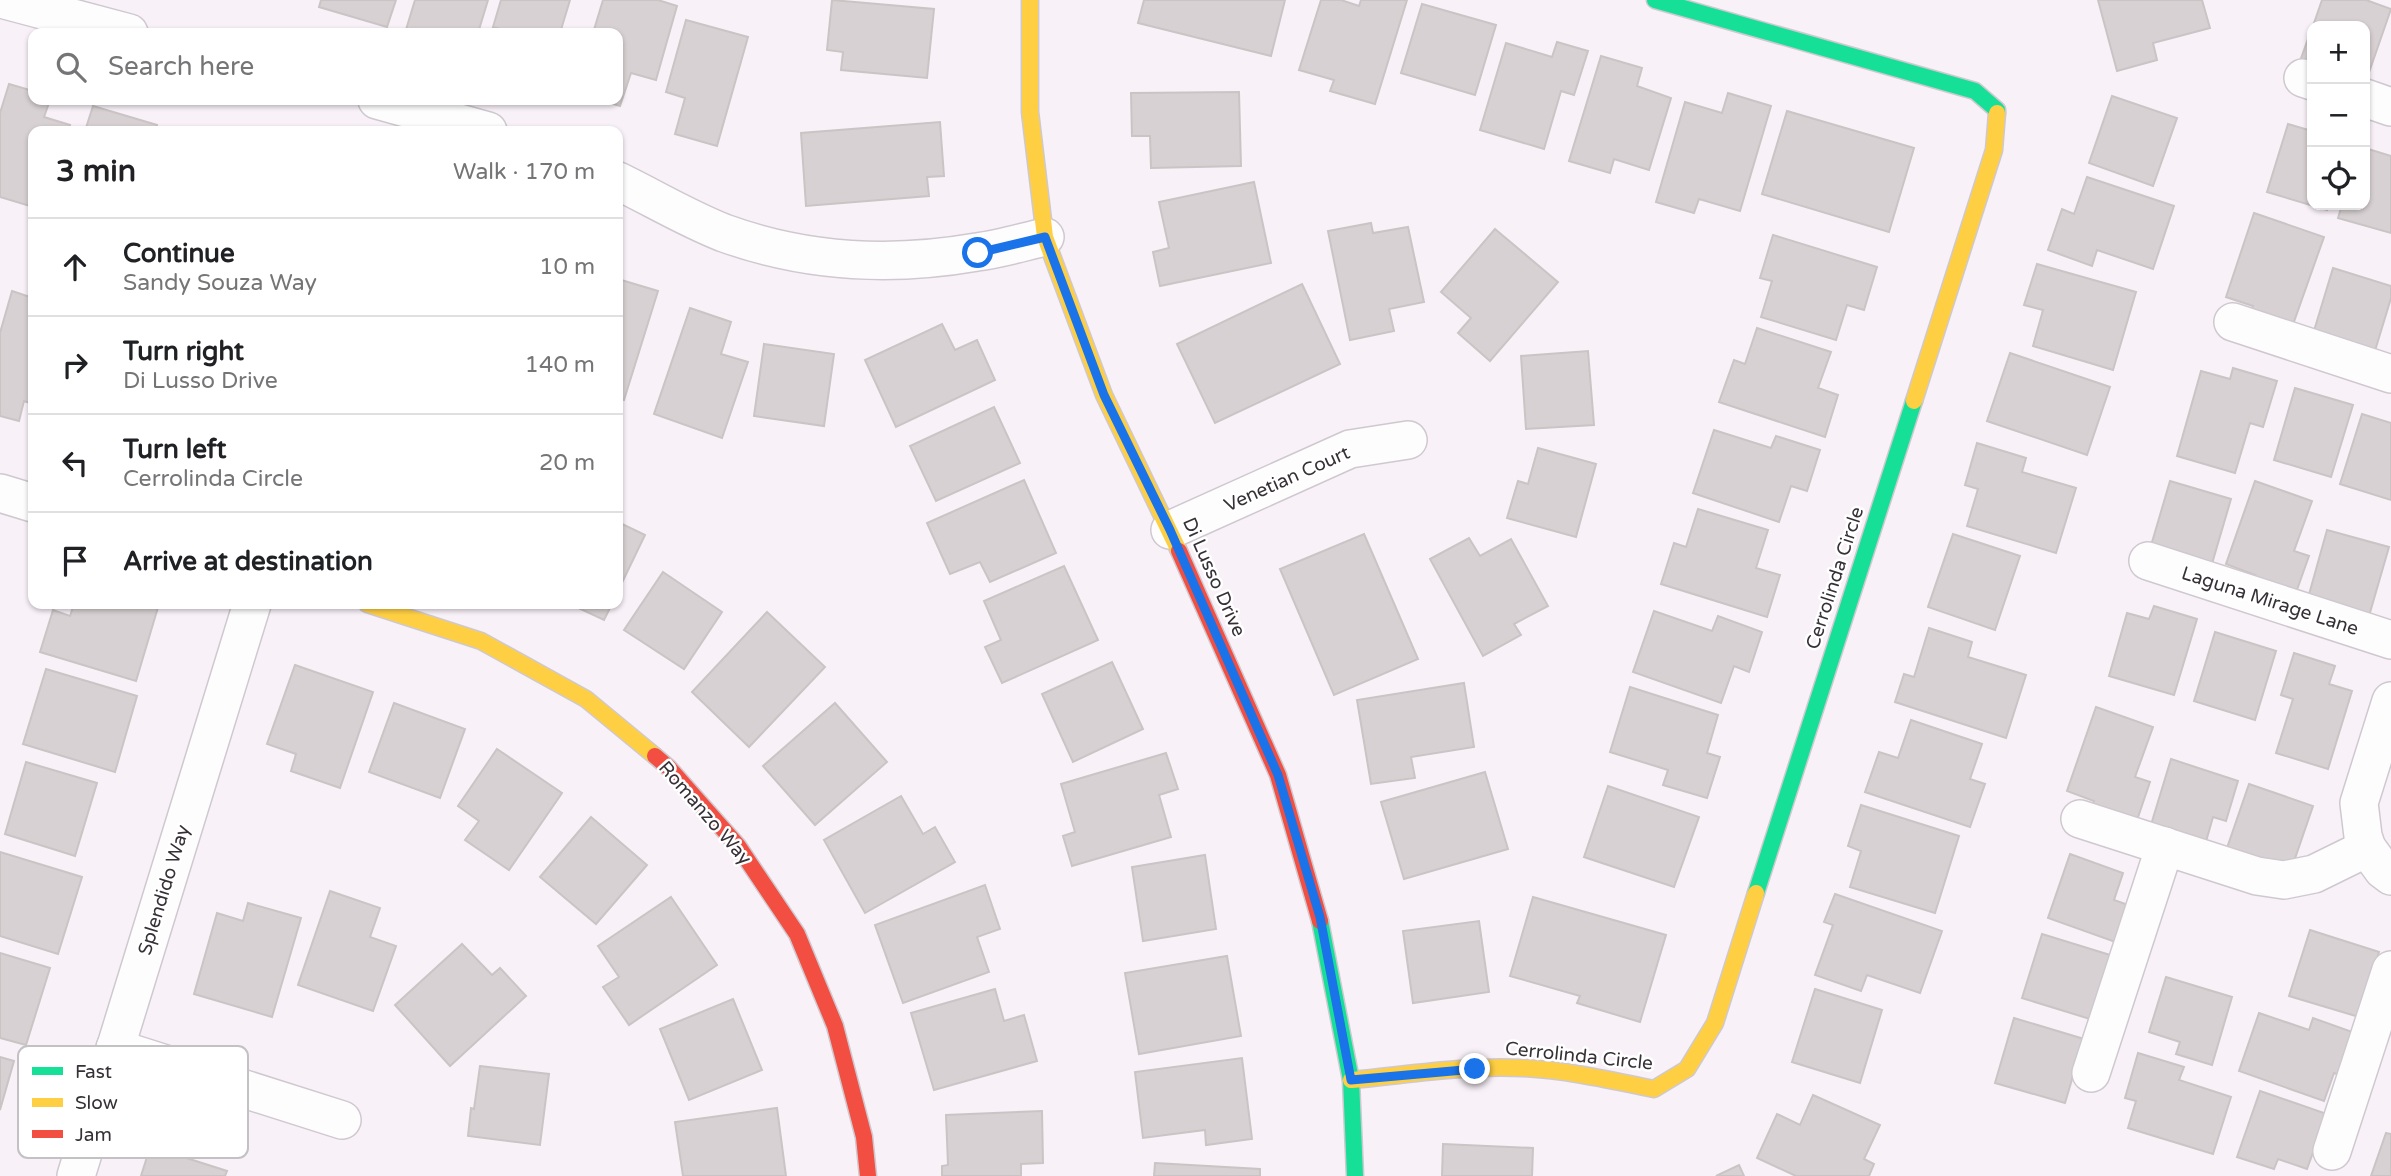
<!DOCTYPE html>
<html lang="en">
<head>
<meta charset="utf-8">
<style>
  :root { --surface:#fff; --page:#f2f2f2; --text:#202124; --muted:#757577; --line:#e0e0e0 }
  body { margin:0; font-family:"Varela Round",sans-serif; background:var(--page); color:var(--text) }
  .controls { position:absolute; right:21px; top:21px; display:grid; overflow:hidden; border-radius:14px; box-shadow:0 2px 5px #0004 }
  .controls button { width:63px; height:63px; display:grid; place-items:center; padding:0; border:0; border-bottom:2px solid var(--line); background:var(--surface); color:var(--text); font:35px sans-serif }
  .stop { position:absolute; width:21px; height:21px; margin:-16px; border:5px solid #1a73e8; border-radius:50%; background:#fff }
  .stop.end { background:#1a73e8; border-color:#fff; box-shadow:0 2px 7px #0008 }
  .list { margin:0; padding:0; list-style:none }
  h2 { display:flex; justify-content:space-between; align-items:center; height:91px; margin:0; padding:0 28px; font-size:30px }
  h2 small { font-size:23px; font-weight:400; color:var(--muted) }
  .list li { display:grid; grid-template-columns:46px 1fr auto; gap:21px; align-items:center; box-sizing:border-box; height:98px; padding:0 28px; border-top:2px solid var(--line) }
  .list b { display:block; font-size:26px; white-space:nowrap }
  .list p { margin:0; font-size:23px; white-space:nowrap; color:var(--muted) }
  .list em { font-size:23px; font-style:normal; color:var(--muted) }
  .icon { flex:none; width:38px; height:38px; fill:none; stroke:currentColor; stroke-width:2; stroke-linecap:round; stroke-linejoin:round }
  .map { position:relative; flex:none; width:2391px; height:1176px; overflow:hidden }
  .search { position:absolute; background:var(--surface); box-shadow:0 2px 5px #0004; left:28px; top:28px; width:595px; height:77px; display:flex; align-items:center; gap:18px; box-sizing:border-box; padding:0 24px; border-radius:14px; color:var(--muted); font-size:26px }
  .panel { position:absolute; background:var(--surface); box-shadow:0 2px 5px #0004; left:28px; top:126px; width:595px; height:483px; border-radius:14px }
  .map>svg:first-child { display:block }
  .building { fill:#d8d1d3; stroke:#cac4c5; stroke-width:2 }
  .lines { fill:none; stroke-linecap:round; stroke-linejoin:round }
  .street-casing { stroke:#cfc9cf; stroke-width:40 }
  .fast-casing { stroke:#cfc9cf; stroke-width:19 }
  .slow-casing { stroke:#cfc9cf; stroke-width:19 }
  .jam-casing { stroke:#cfc9cf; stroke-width:19 }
  .street { stroke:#fefdfe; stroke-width:37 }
  .fast { stroke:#16e098; stroke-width:16 }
  .slow { stroke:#ffcf43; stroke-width:16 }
  .jam { stroke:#f24e42; stroke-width:16 }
  .route { stroke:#1a73e8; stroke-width:9 }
  .labels { text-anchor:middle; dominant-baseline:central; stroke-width:5; stroke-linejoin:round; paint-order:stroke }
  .street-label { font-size:19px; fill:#363136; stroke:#fff }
  .key { fill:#fff; stroke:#c3c1c3; stroke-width:2 }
  .key-label { font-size:19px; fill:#363136 }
</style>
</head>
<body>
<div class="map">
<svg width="2391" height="1176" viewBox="0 0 2391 1176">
  <rect width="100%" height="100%" fill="#f8f1f8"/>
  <g class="building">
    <polygon points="321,0 396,0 387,27 319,7"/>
    <polygon points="415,0 488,0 478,33 405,33"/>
    <polygon points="501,0 570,0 560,33 513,33 493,27"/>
    <polygon points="603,0 658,0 677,6 656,80 631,73 620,106 600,100 618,100 618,33 593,33"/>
    <polygon points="832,0 934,9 927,78 841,70 843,52 827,50"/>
    <polygon points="1144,0 1285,0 1271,56 1138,23"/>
    <polygon points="1321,0 1341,0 1359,6 1361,0 1407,0 1375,104 1330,91 1334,80 1299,70"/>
    <polygon points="2098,0 2202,0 2210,28 2153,43 2157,60 2117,71"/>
    <polygon points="2322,0 2366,0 2391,9 2365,84 2365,26 2313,26"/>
    <polygon points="1422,4 1496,25 1475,95 1401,73"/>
    <polygon points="686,20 748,37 717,146 675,134 685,98 666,92"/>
    <polygon points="2312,28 2312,66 2300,61"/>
    <polygon points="1557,42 1588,51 1574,95 1561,91 1544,149 1480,130 1506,43 1552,57"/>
    <polygon points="1601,56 1642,68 1637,86 1671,98 1649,170 1614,159 1610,173 1569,161"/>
    <polygon points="9,84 33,91 33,100 50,100 44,117 70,125 68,131 33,131 33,207 0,197 0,113"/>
    <polygon points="1239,92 1241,166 1151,168 1150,136 1132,136 1131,93"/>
    <polygon points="1728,93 1771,106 1740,211 1699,199 1694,213 1656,202 1685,102 1722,113"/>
    <polygon points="2112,96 2177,118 2153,186 2089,163"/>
    <polygon points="93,106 157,125 155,131 85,131"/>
    <polygon points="1787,111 1914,148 1889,232 1762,194"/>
    <polygon points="940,122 944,176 927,177 929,196 806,206 801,133"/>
    <polygon points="2288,124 2312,131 2312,205 2329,205 2327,210 2267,192"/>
    <polygon points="2365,148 2391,156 2391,233 2338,218 2342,205 2365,205"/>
    <polygon points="2087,177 2174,206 2153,269 2097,250 2092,266 2048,250 2062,209 2074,214"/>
    <polygon points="1254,182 1271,263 1160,286 1153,252 1169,248 1159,202"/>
    <polygon points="2254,213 2324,237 2290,333 2249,319 2253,306 2226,297"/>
    <polygon points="1371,223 1373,233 1408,227 1424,302 1389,309 1394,331 1350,340 1328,231"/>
    <polygon points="1495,229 1558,282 1490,361 1458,333 1471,318 1441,292"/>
    <polygon points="1773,235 1877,267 1864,310 1847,305 1836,340 1761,317 1772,281 1760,278"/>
    <polygon points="2037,264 2136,292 2113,370 2033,346 2043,310 2024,305"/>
    <polygon points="2333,268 2391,286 2391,298 2374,354 2313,334"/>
    <polygon points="618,279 658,291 624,400 618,398"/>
    <polygon points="1302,284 1340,364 1215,423 1177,344"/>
    <polygon points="12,291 33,298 33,404 24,401 19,421 0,416 0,333"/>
    <polygon points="690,308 731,322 721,354 748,362 722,438 654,414"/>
    <polygon points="942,324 955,350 977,340 995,380 896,427 865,360"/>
    <polygon points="1757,328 1831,352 1818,388 1838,395 1825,437 1719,402 1734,360 1745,364"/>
    <polygon points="764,344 834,354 824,426 754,416"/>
    <polygon points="1588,351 1594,425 1526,429 1521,356"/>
    <polygon points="2010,353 2110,387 2087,455 1987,421"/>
    <polygon points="2233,368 2277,381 2263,427 2250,423 2235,473 2177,456 2201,371 2230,379"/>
    <polygon points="2295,388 2353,405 2331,477 2274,460"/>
    <polygon points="994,407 1020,463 936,501 910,446"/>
    <polygon points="2362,414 2391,423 2391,500 2340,484"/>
    <polygon points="1714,430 1771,448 1776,436 1820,450 1807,491 1791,486 1779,522 1693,493"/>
    <polygon points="1977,443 2026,458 2022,472 2076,488 2056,553 1967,526 1978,489 1965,485"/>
    <polygon points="1538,448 1596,464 1576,537 1507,518 1518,481 1528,484"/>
    <polygon points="1024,480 1056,553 990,582 980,562 950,574 927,523"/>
    <polygon points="2170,481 2231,499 2211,567 2150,549"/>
    <polygon points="2255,481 2312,501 2294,551 2309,556 2293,601 2251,586 2255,575 2226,564"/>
    <polygon points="1698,509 1768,530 1756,568 1780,575 1767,617 1661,584 1674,543 1686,547"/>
    <polygon points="618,522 645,535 618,591"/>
    <polygon points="2327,530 2389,547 2369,616 2308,598"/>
    <polygon points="1364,534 1418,659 1334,695 1280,569"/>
    <polygon points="1953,534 2020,556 1995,630 1928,607"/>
    <polygon points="1469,538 1480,556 1511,539 1548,606 1514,624 1521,635 1483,656 1430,559"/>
    <polygon points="1064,566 1098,640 1002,683 985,647 1001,640 984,601"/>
    <polygon points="663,572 722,612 684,669 624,630"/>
    <polygon points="74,604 159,604 136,681 40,652 53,610 70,616"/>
    <polygon points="570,604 612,604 604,620"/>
    <polygon points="2154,606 2197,619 2174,695 2109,676 2127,613 2149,619"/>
    <polygon points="1654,611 1712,631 1718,616 1762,632 1749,672 1734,666 1721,703 1633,672"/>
    <polygon points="767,612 825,667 749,747 692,692"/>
    <polygon points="1929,628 1972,642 1968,657 2026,675 2006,738 1895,702 1904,674 1914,677"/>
    <polygon points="2215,632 2276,651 2255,720 2194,701"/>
    <polygon points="2294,653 2335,666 2329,684 2352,691 2328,769 2276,753 2293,699 2281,695"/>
    <polygon points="1112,662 1143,729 1073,762 1042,694"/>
    <polygon points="295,665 373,692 340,788 291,771 296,754 267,744"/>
    <polygon points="46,669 137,696 115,772 23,744"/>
    <polygon points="1464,683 1474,747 1411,757 1415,778 1371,784 1357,700"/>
    <polygon points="1630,687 1718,715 1707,753 1720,757 1707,798 1663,785 1668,770 1610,752"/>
    <polygon points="394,703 465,729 440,798 369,772"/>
    <polygon points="835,703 887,762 815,825 763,766"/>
    <polygon points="2096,707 2153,727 2135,777 2150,782 2134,829 2090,814 2094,801 2067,791"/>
    <polygon points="1911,720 1982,744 1970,779 1985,784 1970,827 1865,792 1879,752 1898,758"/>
    <polygon points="497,749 562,793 509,870 465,840 479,821 458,806"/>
    <polygon points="1166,753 1178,789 1159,795 1171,837 1072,866 1063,836 1075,832 1061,784"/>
    <polygon points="2171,759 2238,781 2226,821 2213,817 2205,845 2150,828"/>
    <polygon points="26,762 97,783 75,856 5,834"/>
    <polygon points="1485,772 1508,849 1404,879 1381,802"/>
    <polygon points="2249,784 2313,806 2290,873 2226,851"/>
    <polygon points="1608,786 1699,817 1674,887 1584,857"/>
    <polygon points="901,796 923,834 935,827 955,862 865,913 824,840"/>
    <polygon points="1861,805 1959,836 1935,913 1850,887 1861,851 1848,846"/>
    <polygon points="591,817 647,865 596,924 540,877"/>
    <polygon points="0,852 82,877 58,954 0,936"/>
    <polygon points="2070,854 2123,873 2114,900 2134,907 2121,944 2048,918"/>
    <polygon points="1205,855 1216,929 1143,941 1132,867"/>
    <polygon points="985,885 1000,929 977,937 989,972 903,1003 875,925"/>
    <polygon points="330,891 380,908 370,937 396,946 373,1011 298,985"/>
    <polygon points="1835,894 1942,931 1920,993 1867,975 1861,991 1815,975 1833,925 1824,922"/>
    <polygon points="671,897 717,965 629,1025 603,987 619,977 598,946"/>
    <polygon points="1533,897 1666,935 1640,1022 1577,1003 1580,996 1510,976"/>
    <polygon points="248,903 301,918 272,1017 194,994 217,913 243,921"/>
    <polygon points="1479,921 1489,992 1413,1003 1403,931"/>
    <polygon points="2310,930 2379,952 2359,1017 2289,996"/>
    <polygon points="2042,934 2110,955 2090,1019 2022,998"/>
    <polygon points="462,944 492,975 500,968 526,996 450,1066 395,1005"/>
    <polygon points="0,953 50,968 26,1045 0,1038"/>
    <polygon points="1227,956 1241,1036 1139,1054 1125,973"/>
    <polygon points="2166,977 2232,997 2212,1065 2176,1054 2180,1042 2149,1032"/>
    <polygon points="995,989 1004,1021 1024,1015 1037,1061 934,1090 911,1013"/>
    <polygon points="1815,989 1882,1010 1860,1083 1792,1062"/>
    <polygon points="733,999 762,1070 689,1100 660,1029"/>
    <polygon points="2259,1013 2309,1030 2313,1018 2358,1034 2343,1076 2334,1073 2324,1101 2239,1071"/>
    <polygon points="2014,1018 2084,1039 2065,1103 1995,1083"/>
    <polygon points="2138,1053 2184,1067 2179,1080 2231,1097 2213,1154 2128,1128 2136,1101 2125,1098"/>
    <polygon points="0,1057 14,1061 0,1110"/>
    <polygon points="1242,1058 1252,1139 1206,1145 1205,1130 1143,1138 1135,1072"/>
    <polygon points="480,1066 549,1074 540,1145 468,1136 471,1108 474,1109"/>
    <polygon points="2260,1091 2327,1114 2307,1169 2278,1159 2274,1169 2237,1157"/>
    <polygon points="1813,1095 1880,1125 1864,1159 1874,1164 1869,1176 1796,1176 1757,1158 1777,1114 1800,1125"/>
    <polygon points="777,1108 786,1176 683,1176 675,1122"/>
    <polygon points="1042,1111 1043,1163 1021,1164 1021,1176 942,1176 942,1166 948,1165 946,1115"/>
    <polygon points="2386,1133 2391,1134 2391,1176 2371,1176"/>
    <polygon points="152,1141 179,1150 177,1155 227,1171 225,1176 141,1176"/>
    <polygon points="1443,1144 1533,1148 1532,1176 1442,1176"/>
    <polygon points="1155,1163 1260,1169 1260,1176 1154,1176"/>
    <polygon points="1739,1165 1744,1176 1716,1176"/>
  </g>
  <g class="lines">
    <defs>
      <g id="street">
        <polyline points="5,0 129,33"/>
        <polyline points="2303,78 2312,81"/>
        <polyline points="2365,98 2391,107"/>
        <polyline points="377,100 488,131"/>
        <path d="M618,181C653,198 688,219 724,233C807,263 891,267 977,252C1000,249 1023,242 1045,237"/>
        <polyline points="2233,322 2391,374"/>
        <polyline points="0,493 33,503"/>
        <polyline points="1170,530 1350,449 1408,440"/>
        <polyline points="2148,561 2391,640"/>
        <polyline points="2391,701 2359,803 2363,836 2367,848 2383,870 2391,876"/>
        <polyline points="2080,819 2257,876 2284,880 2314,874 2367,848"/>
        <polyline points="115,1048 342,1120"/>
        <polyline points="2091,1073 2165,846"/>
        <polyline points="2332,1151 2391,970"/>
        <polyline points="76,1176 252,604"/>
      </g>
      <g id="fast">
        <polyline points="1655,0 1975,91 1997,110 1997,113"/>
        <polyline points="1756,893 1914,401"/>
        <polyline points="1320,921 1351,1080 1355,1176"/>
      </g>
      <g id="slow">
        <polyline points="1030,0 1030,112 1045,237 1104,395 1179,551"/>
        <polyline points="1914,401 1994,150 1997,113"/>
        <polyline points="367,604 481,641 586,699 655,756"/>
        <path d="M1351,1080C1407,1075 1465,1065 1522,1068C1566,1070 1610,1080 1654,1089L1687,1069L1715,1023L1756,893"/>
      </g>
      <g id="jam">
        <polyline points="1179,551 1278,775 1320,921"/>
        <polyline points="655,756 669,768 738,846 797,934 835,1026 864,1137 868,1176"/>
      </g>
    </defs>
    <use href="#street" class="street-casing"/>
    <use href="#fast" class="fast-casing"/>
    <use href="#slow" class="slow-casing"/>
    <use href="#jam" class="jam-casing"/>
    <use href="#street" class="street"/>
    <use href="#fast" class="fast"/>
    <use href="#slow" class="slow"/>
    <use href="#jam" class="jam"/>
  </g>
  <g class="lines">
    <polyline class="route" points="978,253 1045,237 1104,395 1170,530 1278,775 1320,917 1351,1080 1475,1069"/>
  </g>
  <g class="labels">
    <g class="street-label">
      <text transform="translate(1287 479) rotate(-24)">Venetian Court</text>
      <text transform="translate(1214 577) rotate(66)">Di Lusso Drive</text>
      <text transform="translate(1835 578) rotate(-72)">Cerrolinda Circle</text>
      <text transform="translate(2270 601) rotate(18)">Laguna Mirage Lane</text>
      <text transform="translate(705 813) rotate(49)">Romanzo Way</text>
      <text transform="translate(164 890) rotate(-73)">Splendido Way</text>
      <text transform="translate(1579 1056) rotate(6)">Cerrolinda Circle</text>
    </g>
  </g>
  <rect x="18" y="1046" width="230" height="112" rx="10" class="key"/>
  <rect x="32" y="1067" width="31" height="8" fill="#16e098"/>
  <rect x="32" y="1098" width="31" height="9" fill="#ffcf43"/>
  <rect x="32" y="1130" width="31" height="8" fill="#f24e42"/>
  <g class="key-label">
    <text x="75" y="1078">Fast</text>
    <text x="75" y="1109">Slow</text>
    <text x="75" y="1141">Jam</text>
  </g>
</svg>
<div class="controls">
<button>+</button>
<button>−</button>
<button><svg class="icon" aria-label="locate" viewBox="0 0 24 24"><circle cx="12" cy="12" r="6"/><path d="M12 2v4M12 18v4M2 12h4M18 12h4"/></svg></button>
</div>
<div class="stop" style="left:978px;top:253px"></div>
<div class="stop end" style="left:1475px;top:1069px"></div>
<div class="search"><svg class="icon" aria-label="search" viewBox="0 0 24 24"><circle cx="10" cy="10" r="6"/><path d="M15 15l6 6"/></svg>Search here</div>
<section class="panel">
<h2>3 min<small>Walk · 170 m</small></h2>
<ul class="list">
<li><svg class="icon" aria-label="ahead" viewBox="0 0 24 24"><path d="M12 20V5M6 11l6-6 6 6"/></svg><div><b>Continue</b><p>Sandy Souza Way</p></div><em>10 m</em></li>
<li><svg class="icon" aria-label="right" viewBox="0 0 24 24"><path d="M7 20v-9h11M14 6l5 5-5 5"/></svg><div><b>Turn right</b><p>Di Lusso Drive</p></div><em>140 m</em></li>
<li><svg class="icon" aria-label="left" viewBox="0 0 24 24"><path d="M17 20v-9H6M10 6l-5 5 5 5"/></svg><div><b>Turn left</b><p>Cerrolinda Circle</p></div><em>20 m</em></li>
<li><svg class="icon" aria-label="arrive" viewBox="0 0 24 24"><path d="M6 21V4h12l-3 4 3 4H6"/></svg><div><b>Arrive at destination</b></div></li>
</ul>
</section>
</div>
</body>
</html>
